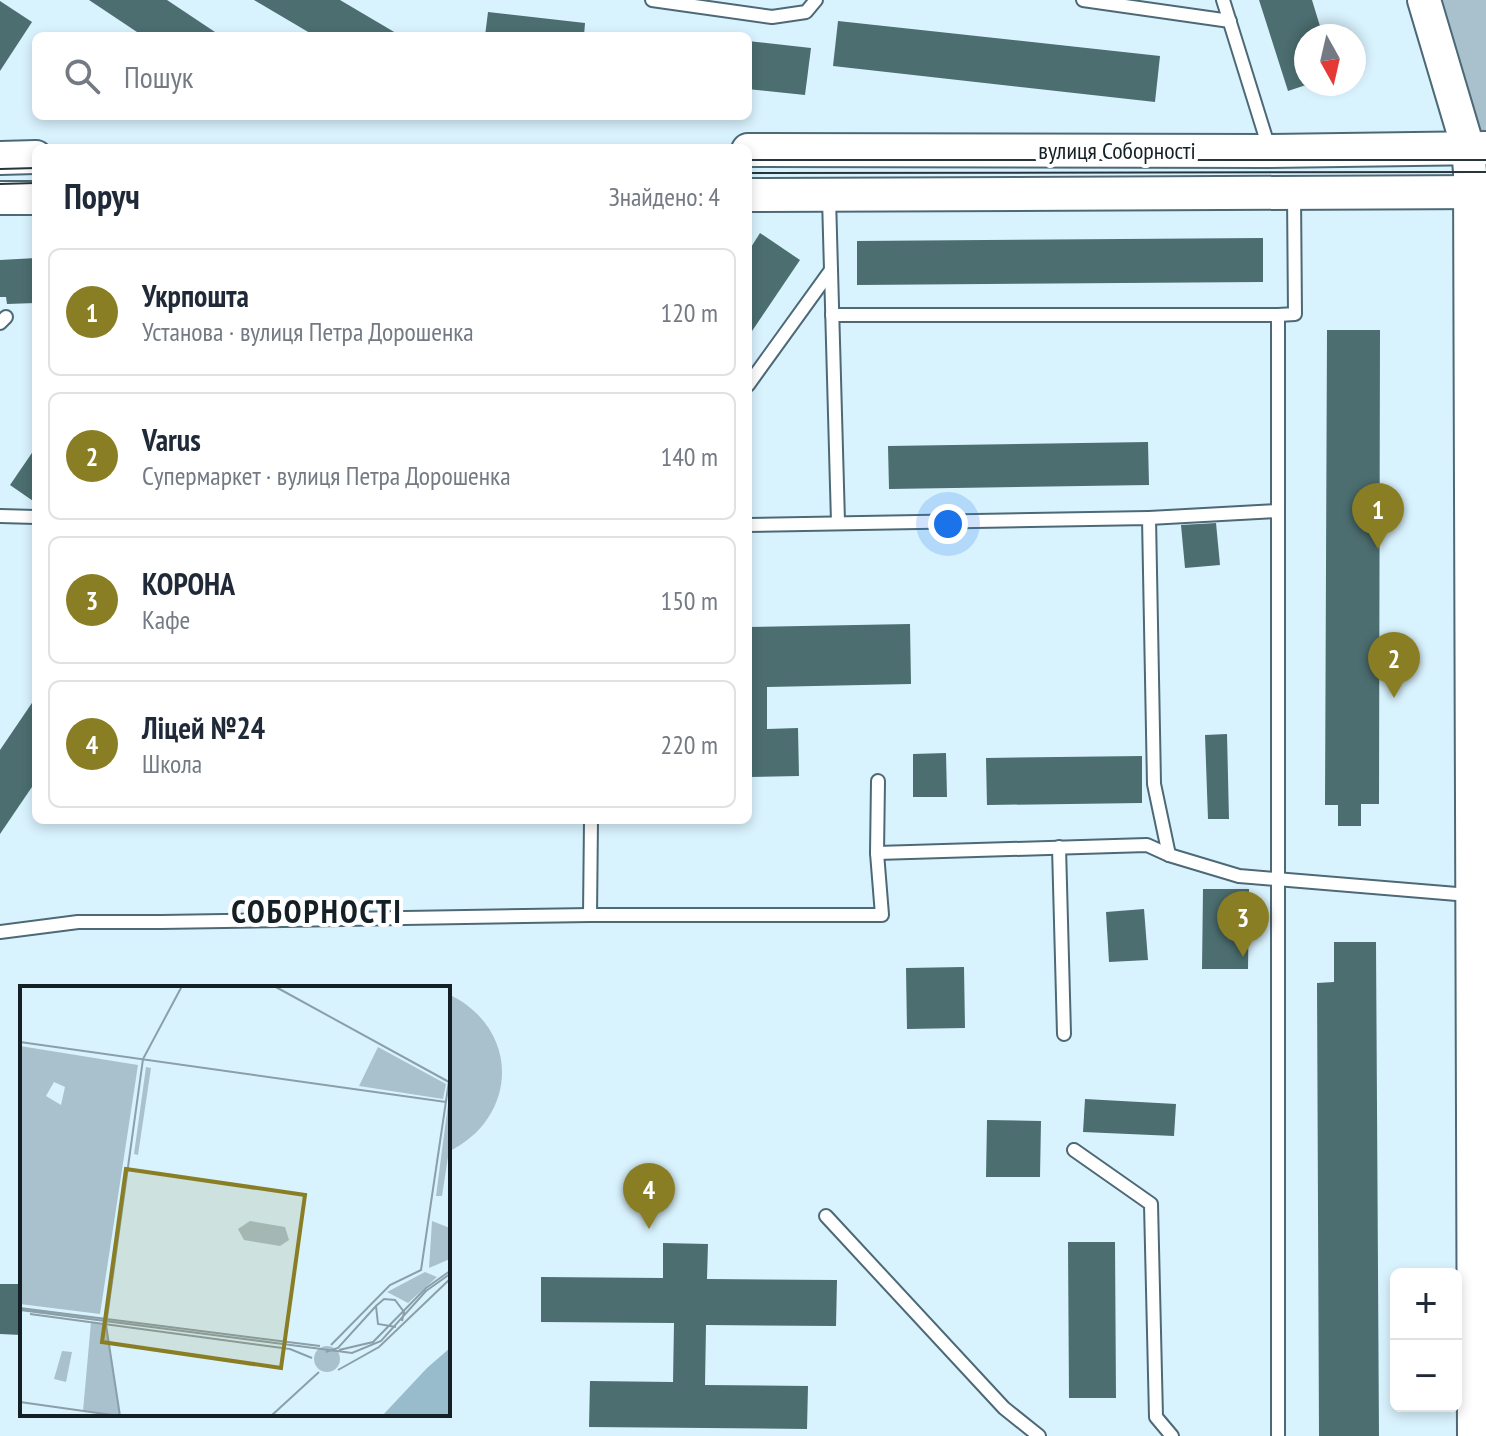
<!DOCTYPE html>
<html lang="uk">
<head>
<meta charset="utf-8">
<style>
  :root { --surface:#fff; --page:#f6f6f7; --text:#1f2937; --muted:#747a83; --line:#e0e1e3; --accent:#8a7e25 }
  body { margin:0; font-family:"PT Sans Narrow",sans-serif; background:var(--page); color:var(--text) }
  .controls { position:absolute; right:24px; bottom:24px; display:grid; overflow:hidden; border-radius:12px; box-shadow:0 4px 12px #0003 }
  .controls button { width:72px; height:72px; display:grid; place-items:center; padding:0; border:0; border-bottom:2px solid var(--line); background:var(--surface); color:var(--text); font:40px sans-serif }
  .compass { position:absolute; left:1294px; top:24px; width:72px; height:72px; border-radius:50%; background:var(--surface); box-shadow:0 4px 12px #0003; rotate:172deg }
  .you { position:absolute; left:948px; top:524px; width:28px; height:28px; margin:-20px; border:6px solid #fff; border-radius:50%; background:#1a73e8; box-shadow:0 0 0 12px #1a73e833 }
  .badge { display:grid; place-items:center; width:52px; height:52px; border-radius:50%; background:var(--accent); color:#fff; font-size:26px; font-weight:700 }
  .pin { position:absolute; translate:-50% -66px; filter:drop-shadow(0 2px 4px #0008) }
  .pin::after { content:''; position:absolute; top:42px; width:28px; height:24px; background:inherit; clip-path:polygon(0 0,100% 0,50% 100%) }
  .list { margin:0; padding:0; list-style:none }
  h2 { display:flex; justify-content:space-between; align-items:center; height:104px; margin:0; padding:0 32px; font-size:34px }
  h2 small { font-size:26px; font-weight:400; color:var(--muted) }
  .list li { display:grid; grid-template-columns:52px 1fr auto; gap:24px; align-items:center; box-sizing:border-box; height:128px; margin:0 16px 16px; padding:0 16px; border:2px solid var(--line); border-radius:12px }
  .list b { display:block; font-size:30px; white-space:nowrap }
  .list p { margin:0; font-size:26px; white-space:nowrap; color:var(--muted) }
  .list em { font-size:26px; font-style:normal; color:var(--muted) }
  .icon { flex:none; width:44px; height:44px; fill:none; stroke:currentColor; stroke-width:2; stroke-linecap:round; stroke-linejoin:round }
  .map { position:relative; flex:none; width:1486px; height:1436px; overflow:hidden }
  .search { position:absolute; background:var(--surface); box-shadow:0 4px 12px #0003; left:32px; top:32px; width:720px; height:88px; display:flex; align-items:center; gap:20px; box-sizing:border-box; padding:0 28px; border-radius:12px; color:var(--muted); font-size:30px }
  .panel { position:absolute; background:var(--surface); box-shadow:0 4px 12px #0003; left:32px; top:144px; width:720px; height:680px; border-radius:12px }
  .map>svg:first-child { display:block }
  .green { fill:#a9c1cc }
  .building { fill:#4c6e70 }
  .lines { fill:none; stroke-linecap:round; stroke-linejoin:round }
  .lane-casing { stroke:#4d6976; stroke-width:16 }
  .secondary-casing { stroke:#4d6976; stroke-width:36 }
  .lane { stroke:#fff; stroke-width:12 }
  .secondary { stroke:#fff; stroke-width:32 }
  .tram { stroke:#28363b; stroke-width:2 }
  .labels { text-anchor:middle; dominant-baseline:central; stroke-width:8; stroke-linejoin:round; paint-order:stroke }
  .street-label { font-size:24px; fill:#142025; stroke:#fff }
  .district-label { font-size:32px; font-weight:bold; letter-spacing:2px; fill:#142025; stroke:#fff }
  .inset-road { fill:none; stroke:#8a9fa7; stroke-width:2 }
  .view { fill:#8a7e25; fill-opacity:0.15; stroke:#8a7e25; stroke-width:4 }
  .inset-edge { fill:none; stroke:#142025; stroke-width:4 }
</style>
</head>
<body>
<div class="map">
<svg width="1486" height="1436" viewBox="0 0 1486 1436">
  <rect width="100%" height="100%" fill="#d9f3fe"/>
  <g class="green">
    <polygon points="1424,0 1486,0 1486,148"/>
    <path d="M448,994C521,1028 519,1118 448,1152Z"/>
  </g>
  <g class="building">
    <polygon points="89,0 167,0 221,36 143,36"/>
    <polygon points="254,0 340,0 401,36 315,36"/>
    <polygon points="1259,0 1312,0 1323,36 1306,36 1306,85 1288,91"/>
    <polygon points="0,1 32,22 0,71"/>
    <polygon points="488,12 585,23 584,36 485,36"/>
    <polygon points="838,21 1160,56 1155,102 833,66"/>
    <polygon points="748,41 811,48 805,95 748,89"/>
    <polygon points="760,233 800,260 748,337 748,252"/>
    <polygon points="1263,238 1263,282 857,285 857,241"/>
    <polygon points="36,258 36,303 7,304 6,297 0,297 0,260"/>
    <polygon points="1327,330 1380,330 1379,804 1361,804 1361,826 1338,826 1338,805 1325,805"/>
    <polygon points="1148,442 1149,485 889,489 888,446"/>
    <polygon points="36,447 36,503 10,485"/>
    <polygon points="1216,523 1220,565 1185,568 1181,525"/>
    <polygon points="910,624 911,684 767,687 767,729 798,728 799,776 748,777 748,627"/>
    <polygon points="36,697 36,781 0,834 0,750"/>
    <polygon points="1227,734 1229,819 1208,819 1205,735"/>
    <polygon points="946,753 947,797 913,797 913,754"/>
    <polygon points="1142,756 1142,803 987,805 986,758"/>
    <polygon points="1203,889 1249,889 1248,969 1202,969"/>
    <polygon points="1144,909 1148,960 1109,962 1106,912"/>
    <polygon points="1334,942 1376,942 1379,1436 1319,1436 1317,983 1334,982"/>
    <polygon points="964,967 965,1028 907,1029 906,968"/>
    <polygon points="1085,1099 1176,1104 1174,1136 1083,1132"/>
    <polygon points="987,1120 1041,1121 1040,1177 986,1177"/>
    <polygon points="1068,1242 1115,1242 1116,1398 1069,1398"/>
    <polygon points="663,1243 708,1244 707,1279 837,1280 836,1326 706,1325 705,1385 808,1386 807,1429 589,1427 590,1381 673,1382 674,1323 541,1322 541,1277 663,1278"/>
    <polygon points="0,1284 22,1284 21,1335 0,1334"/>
  </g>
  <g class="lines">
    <defs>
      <g id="lane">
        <polyline points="652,0 772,17 806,12 816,0"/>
        <polyline points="1083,0 1230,21"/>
        <polyline points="1223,0 1269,148"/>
        <polyline points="829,198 838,522"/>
        <polyline points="832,315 1278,315 1278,1436"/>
        <polyline points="1278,315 1295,314 1294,194"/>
        <polyline points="0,323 6,317"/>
        <polyline points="748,385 831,270"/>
        <polyline points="0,516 36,517"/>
        <polyline points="1149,518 1278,511"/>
        <polyline points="748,525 1149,518 1154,784 1169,855"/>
        <polyline points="878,781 877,853 1147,845 1169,855 1239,876 1469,895"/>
        <polyline points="1059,847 1064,1034"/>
        <polyline points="590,915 591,820"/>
        <polyline points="0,932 78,922 161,922 590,915 882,915 877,853"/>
        <polyline points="1074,1150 1151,1204 1156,1417 1172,1436"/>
        <polyline points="826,1216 1004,1408 1039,1436"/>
      </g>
      <g id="secondary">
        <polyline points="1424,0 1468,148 1470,172 1474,1436"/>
        <polyline points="748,150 1270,151 1486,148"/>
        <polyline points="0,158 36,157"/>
        <polyline points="748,195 1486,192"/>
        <polyline points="0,198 36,198"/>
      </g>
    </defs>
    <use href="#lane" class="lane-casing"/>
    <use href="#secondary" class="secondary-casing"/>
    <use href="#lane" class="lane"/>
    <use href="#secondary" class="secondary"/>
    <g class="tram">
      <polyline points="748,160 1486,160"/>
      <polyline points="0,169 36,168"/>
      <polyline points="748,173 1486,172"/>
      <polyline points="0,184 36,183"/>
    </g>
  </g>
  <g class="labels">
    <g class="street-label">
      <text x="1117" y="150">вулиця Соборності</text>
    </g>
    <g class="district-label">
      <text x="317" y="911">СОБОРНОСТІ</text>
    </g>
  </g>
  <g transform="translate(20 986)">
    <rect width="430" height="430" fill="#d9f3fe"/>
    <path d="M0,60L118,79L80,328L0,318ZM34,96L45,101L41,119L26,110ZM358,61L426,98L423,113L339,100ZM126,81L131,82L118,169L114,168ZM430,103V158L422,210H416ZM230,235L265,241L269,254L260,260L224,254L218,243ZM412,235L430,242V273L409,282ZM405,286L417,291L388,317L367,306ZM71,336L86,339L100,430L63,425ZM294 373a13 13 0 1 1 26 0a13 13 0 1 1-26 0ZM42,365L52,366L46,396L34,393Z" fill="#a9c1cc" fill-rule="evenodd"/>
    <path d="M430,362V430H362L407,382Z" fill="#98bccb"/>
    <path class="inset-road" d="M254,0L429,96M0,56L426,116M0,322L300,360M0,324L332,367L361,355L406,305L430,288M10,328L270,363L292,372M86,339L100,430M86,339L123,73L162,0M376,341L358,338L356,320L364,313L375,314L384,326L382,335M311,359L370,299L401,284L429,95M319,364L353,356L406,302L430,285M306,366L318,362L356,320M318,384L359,361L430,293M0,416L99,430M251,430L299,386"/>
    <path class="view" d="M106,183L285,209L261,382L82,356Z"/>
    <rect width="430" height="430" class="inset-edge"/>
  </g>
</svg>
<div class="controls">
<button>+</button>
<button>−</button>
</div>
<svg class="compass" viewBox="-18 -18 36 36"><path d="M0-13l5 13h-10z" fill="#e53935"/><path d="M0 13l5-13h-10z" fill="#747a83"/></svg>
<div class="you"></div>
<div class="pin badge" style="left:1378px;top:549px">1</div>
<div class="pin badge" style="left:1394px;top:698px">2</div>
<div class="pin badge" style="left:1243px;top:957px">3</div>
<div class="pin badge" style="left:649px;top:1229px">4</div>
<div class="search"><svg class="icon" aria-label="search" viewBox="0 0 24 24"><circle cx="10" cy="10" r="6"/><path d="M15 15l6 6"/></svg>Пошук</div>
<section class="panel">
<h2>Поруч<small>Знайдено: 4</small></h2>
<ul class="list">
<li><span class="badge">1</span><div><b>Укрпошта</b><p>Установа · вулиця Петра Дорошенка</p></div><em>120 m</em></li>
<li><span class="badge">2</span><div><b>Varus</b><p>Супермаркет · вулиця Петра Дорошенка</p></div><em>140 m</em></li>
<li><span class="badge">3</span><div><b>КОРОНА</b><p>Кафе</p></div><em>150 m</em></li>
<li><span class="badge">4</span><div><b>Ліцей №24</b><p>Школа</p></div><em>220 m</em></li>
</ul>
</section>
</div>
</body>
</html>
